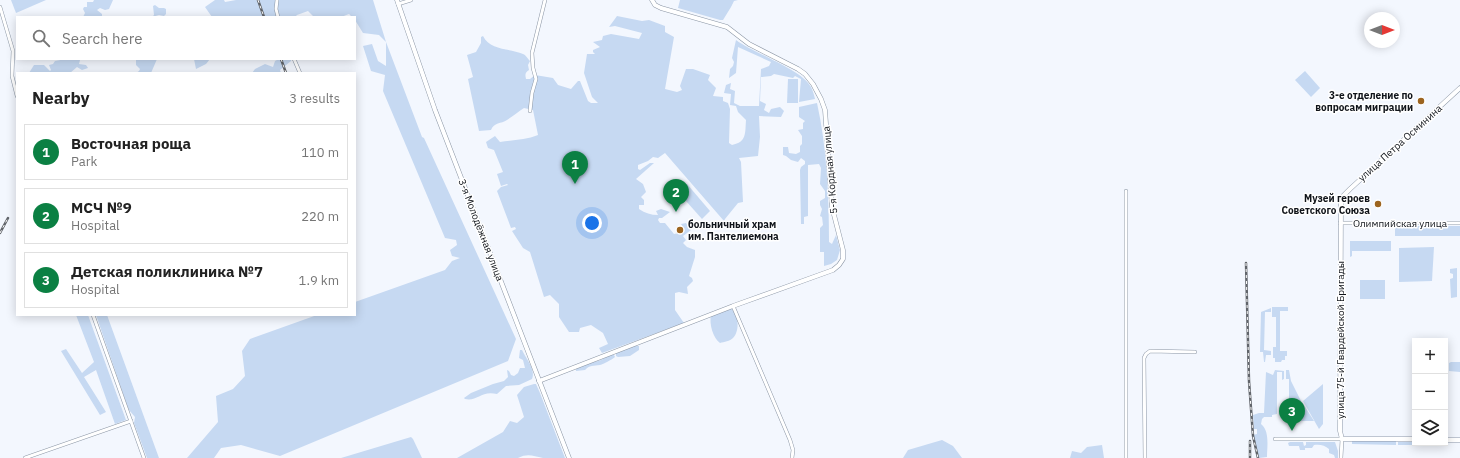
<!DOCTYPE html>
<html lang="en">
<head>
<meta charset="utf-8">
<style>
  :root { --surface:#fff; --page:#f2f2f2; --text:#222; --muted:#767676; --line:#e0e0e0; --accent:#0b8043 }
  body { margin:0; font-family:"IBM Plex Sans",sans-serif; background:var(--page); color:var(--text) }
  .controls { position:absolute; right:12px; bottom:12px; display:grid; overflow:hidden; border-radius:0px; box-shadow:0 2px 10px #0003 }
  .controls button { width:36px; height:36px; display:grid; place-items:center; padding:0; border:0; border-bottom:1px solid var(--line); background:var(--surface); color:var(--text); font:20px sans-serif }
  .compass { position:absolute; left:1364px; top:12px; width:36px; height:36px; border-radius:50%; background:var(--surface); box-shadow:0 2px 10px #0003; rotate:90deg }
  .you { position:absolute; left:592px; top:223px; width:14px; height:14px; margin:-10px; border:3px solid #fff; border-radius:50%; background:#1a73e8; box-shadow:0 0 0 6px #1a73e833 }
  .badge { display:grid; place-items:center; width:26px; height:26px; border-radius:50%; background:var(--accent); color:#fff; font-size:13px; font-weight:700 }
  .pin { position:absolute; translate:-50% -33px; filter:drop-shadow(0 1px 2px #0008) }
  .pin::after { content:''; position:absolute; top:21px; width:14px; height:12px; background:inherit; clip-path:polygon(0 0,100% 0,50% 100%) }
  .list { margin:0; padding:0; list-style:none }
  h2 { display:flex; justify-content:space-between; align-items:center; height:52px; margin:0; padding:0 16px; font-size:17px }
  h2 small { font-size:13px; font-weight:400; color:var(--muted) }
  .list li { display:grid; grid-template-columns:26px 1fr auto; gap:12px; align-items:center; box-sizing:border-box; height:56px; margin:0 8px 8px; padding:0 8px; border:1px solid var(--line); border-radius:0px }
  .list b { display:block; font-size:15px; white-space:nowrap }
  .list p { margin:0; font-size:13px; white-space:nowrap; color:var(--muted) }
  .list em { font-size:13px; font-style:normal; color:var(--muted) }
  .icon { flex:none; width:22px; height:22px; fill:none; stroke:currentColor; stroke-width:2; stroke-linecap:round; stroke-linejoin:round }
  .map { position:relative; flex:none; width:1460px; height:458px; overflow:hidden }
  .search { position:absolute; background:var(--surface); box-shadow:0 2px 10px #0003; left:16px; top:16px; width:340px; height:44px; display:flex; align-items:center; gap:10px; box-sizing:border-box; padding:0 14px; border-radius:0px; color:var(--muted); font-size:15px }
  .panel { position:absolute; background:var(--surface); box-shadow:0 2px 10px #0003; left:16px; top:72px; width:340px; height:244px; border-radius:0px }
  .map>svg:first-child { display:block }
  .green { fill:#c6d9f2 }
  .lines { fill:none; stroke-linecap:round; stroke-linejoin:round }
  .minor-casing { stroke:#8b96a5; stroke-width:4 }
  .major-casing { stroke:#8b96a5; stroke-width:5 }
  .minor { stroke:#fff; stroke-width:3 }
  .major { stroke:#fff; stroke-width:4 }
  .rail-casing { stroke:#60646a; stroke-width:2.5 }
  .rail { stroke:#fff; stroke-width:1; stroke-dasharray:3; stroke-linecap:butt }
  .poi-dot { fill:#9c641f; stroke:#fff; stroke-width:1.5 }
  .labels { text-anchor:middle; dominant-baseline:central; stroke-width:3; stroke-linejoin:round; paint-order:stroke }
  .poi-label { font-size:10px; font-weight:bold; fill:#10141a; stroke:#fff; text-anchor:end }
  .street-label { font-size:10px; fill:#10141a; stroke:#fff }
</style>
</head>
<body>
<div class="map">
<svg width="1460" height="458" viewBox="0 0 1460 458">
  <rect width="100%" height="100%" fill="#f3f7fe"/>
  <g class="green">
    <polygon points="11,0 46,0 16,13"/>
    <polygon points="94,0 113,0 109,9 105,10 100,8 97,10 102,14 102,17 83,17 85,13 83,9 84,7 87,7 87,2 93,2"/>
    <polygon points="215,0 224,0 225,2 236,0 373,0 386,42 422,137 424,138 516,339 508,361 280,456 241,445 221,448 214,458 187,458 218,422 216,396 233,389 245,376 242,351 250,339 317,315 355,315 355,302 445,270 452,261 460,258 452,256 450,250 457,245 456,240 445,238 383,91 385,75 371,71 363,46 372,44 378,61 386,66 386,42 379,35 363,33 355,20 355,17 352,17 349,14 341,17 314,17 308,11 297,15 295,17 212,17 205,7"/>
    <polygon points="680,0 738,0 734,1 731,7 723,20 720,20 678,8"/>
    <polygon points="155,5 159,8 164,8 166,9 166,14 164,16 159,15 152,17 154,15 153,6"/>
    <path d="M617,16L642,21L649,20L665,26V32L674,37L665,89L677,92L682,90L680,86L686,69H693L710,75L708,80L716,88L713,96L723,97V101L728,103L730,109L729,143L732,145C747,142 745,133 746,120L738,112L736,106L730,105L731,94L724,93L726,85L731,83L730,89L735,91L734,103L740,106H759L761,69L769,66L771,62L738,47L736,73L729,78L730,69L733,66L734,62L732,58L736,40C755,54 801,69 811,87C813,91 814,95 815,99L799,102L801,79L795,76L793,78L774,74L771,76L761,77L760,101L766,104L764,110L769,113L771,109L780,107L784,111L781,117L759,116L760,137L758,156L739,158L741,162L743,202L738,203L725,219L724,221L665,153L658,158L653,157L648,161L638,165V169L640,170L650,163H654L636,179L643,184L646,192L641,197L644,200V205H639V209C645,213 651,215 658,215L656,211L661,209L670,212L662,218H659L658,220L660,223H665L674,234L679,233L684,229L681,224L686,223L691,230L683,236L686,240L683,243L687,247L695,250V257L689,276L692,278L693,281L687,287L688,294L679,292L675,293V310L684,323L602,353L599,348L608,344L603,333L591,325L580,328L579,332H569L559,317V304L550,295L544,297L530,252L523,248L512,231L516,229L515,227L511,228L497,191L501,187L508,185L507,184L501,186L497,174L503,172L494,150L488,148L486,142L495,136L500,142C512,140 526,140 538,135L533,110L524,108C518,112 513,116 507,120C501,124 494,122 491,130L479,131L468,79L473,77L467,55L476,52L481,43V37L483,36C490,51 510,48 523,54C526,55 528,59 530,61L528,65L529,70C525,73 525,74 526,79H530L535,75L553,78L558,85L571,89L578,81H580L588,101L591,103H598L592,97L584,73L587,54H595L593,52V50L600,47L593,42L602,40L603,36L611,34L639,39L642,33L615,26L609,27Z"/>
    <polygon points="66,59 80,60 79,64 86,65 88,68 82,70 77,67 70,73 29,73 34,65 44,65 50,71 51,70 49,65 53,64 55,61"/>
    <polygon points="136,59 157,59 151,73 136,73 139,71 140,69 136,65"/>
    <polygon points="194,59 210,59 206,64 196,69"/>
    <polygon points="279,59 291,59 291,61 280,70 281,73 252,73 255,69 265,64 273,67 275,61"/>
    <polygon points="1305,71 1320,88 1311,97 1295,80"/>
    <polygon points="788,79 798,79 798,103 787,103"/>
    <path d="M817,103C827,148 829,196 829,242L832,244L836,235L840,250L837,260L831,264L824,266V252H820V228L823,225L822,217L820,216L822,209L820,205V201L825,198V191L820,184L821,168L819,164L808,165V216L804,217V224H801L800,170L801,167L805,164V161L801,158L798,162L791,160L786,156L783,155V147H788L789,153L796,154L800,152V146L802,144V136L798,130L803,129V123L805,121L799,117V107Z"/>
    <polygon points="687,184 710,211 702,219 678,192"/>
    <rect x="1395" y="226" width="65" height="10"/>
    <polygon points="1350,241 1391,241 1391,251 1352,251 1352,256 1350,257"/>
    <polygon points="1434,247 1432,281 1399,282 1399,248"/>
    <polygon points="1457,268 1457,297 1451,298 1450,279 1453,278 1453,274 1450,273 1450,269"/>
    <rect x="1360" y="280" width="25" height="19"/>
    <polygon points="1272,307 1288,307 1288,311 1280,311 1280,351 1287,351 1287,356 1285,356 1285,360 1282,360 1281,362 1275,362 1275,358 1273,358 1273,347 1276,347 1276,317 1272,317"/>
    <path d="M730,308C739,313 740,331 733,338C730,341 724,342 720,343C713,338 709,324 711,315Z"/>
    <polygon points="1271,308 1271,312 1265,312 1264,350 1271,351 1271,355 1266,355 1265,362 1264,362 1263,352 1260,352 1261,312"/>
    <polygon points="76,315 88,315 126,420 115,424 96,370 84,377 106,412 100,415 61,351 66,349 82,373 94,362"/>
    <polygon points="96,315 107,315 159,458 147,458 134,423 135,417 129,410 127,405"/>
    <polygon points="633,346 639,346 639,350 630,356 618,357 616,356 616,353"/>
    <path d="M520,350H522C526,359 536,369 532,379L519,385L506,386L497,394C481,390 477,402 465,399L464,398L471,393L493,384L504,381L508,377L507,370L509,371L511,375L514,376L518,373L520,368H525L523,360L519,358Z"/>
    <path d="M608,355H614L615,357C611,360 604,364 600,365C594,366 589,365 585,370L576,371V369C584,361 594,364 603,359C605,358 606,357 608,355Z"/>
    <polygon points="1451,362 1460,362 1460,372 1449,371 1449,363"/>
    <path d="M1275,370L1284,371V379L1282,380V372H1277V414L1272,415V417H1264L1262,419L1261,424C1270,431 1267,447 1267,457L1259,458L1254,438L1253,435L1257,434V429H1254L1253,415L1259,413H1264L1266,372L1273,375Z"/>
    <polygon points="1286,370 1289,370 1291,381 1301,401 1289,417 1289,379 1286,379"/>
    <path d="M534,384H536L540,393L565,458C558,458 549,458 543,458C533,456 528,453 518,458H457L503,432L510,421L517,423L524,417L517,395L524,387Z"/>
    <polygon points="1323,384 1323,424 1319,429 1303,401"/>
    <polygon points="1302,402 1314,421 1288,421"/>
    <polygon points="411,437 413,439 422,458 341,458"/>
    <polygon points="942,440 953,446 962,458 903,458 908,450"/>
    <polygon points="1352,441 1396,441 1396,445 1352,444"/>
    <path d="M1290,442H1303L1304,446L1306,445V442H1335L1338,451V458H1335L1334,455L1329,453V449C1325,445 1319,444 1314,445L1312,448H1305V450H1300L1299,446H1289L1288,443Z"/>
    <polygon points="1398,442 1415,442 1415,443 1445,443 1445,442 1445,445 1398,445"/>
    <polygon points="1102,445 1104,458 1070,458 1072,451 1081,453 1087,447"/>
  </g>
  <g class="lines">
    <defs>
      <g id="minor">
        <polyline points="277,0 276,9 278,17"/>
        <polyline points="398,4 411,0"/>
        <polyline points="0,7 13,51 12,76 17,96"/>
        <polyline points="294,59 300,73"/>
        <polyline points="530,111 532,93 536,79 533,68 532,53 545,0"/>
        <polyline points="1340,223 1460,223"/>
        <polyline points="733,306 790,440 793,450 792,458"/>
        <polyline points="93,315 144,458"/>
        <polyline points="1275,439 1342,439 1341,458"/>
        <polyline points="25,458 131,421"/>
        <polyline points="1126,458 1126,191"/>
        <polyline points="1145,458 1144,358 1146,354 1150,351 1195,352"/>
      </g>
      <g id="major">
        <polyline points="397,0 435,110 569,458"/>
        <polyline points="539,381 733,306 833,270 839,265 843,259 843,250 832,207 825,110 821,99 813,84 805,74 798,69 749,44 727,27 661,8 655,5 652,0"/>
        <polyline points="1415,439 1342,439 1340,431 1341,203 1343,196 1350,189 1460,88"/>
        <polyline points="1445,440 1460,440"/>
      </g>
    </defs>
    <use href="#minor" class="minor-casing"/>
    <use href="#major" class="major-casing"/>
    <use href="#minor" class="minor"/>
    <use href="#major" class="major"/>
    <defs>
      <g id="rail">
        <polyline points="258,0 264,17"/>
        <polyline points="281,59 286,73"/>
        <polyline points="0,233 8,218"/>
        <polyline points="1246,263 1249,381 1253,436 1258,458"/>
        <polyline points="1250,441 1250,458"/>
      </g>
    </defs>
    <use href="#rail" class="rail-casing"/>
    <use href="#rail" class="rail"/>
  </g>
  <g class="poi-dot">
    <circle cx="1421" cy="101" r="4"/>
    <circle cx="1378" cy="204" r="4"/>
    <circle cx="680" cy="230" r="4"/>
  </g>
  <g class="labels">
    <g class="poi-label">
      <text x="1413" y="95">3-е отделение по<tspan x="1413" dy="12">вопросам миграции</tspan></text>
      <text x="1370" y="198">Музей героев<tspan x="1370" dy="12">Советского Союза</tspan></text>
      <text x="688" y="224" text-anchor="start">больничный храм<tspan x="688" dy="12">им. Пантелиемона</tspan></text>
    </g>
    <g class="street-label">
      <text transform="translate(1400 143) rotate(-42)">улица Петра Осминина</text>
      <text transform="translate(830 170) rotate(-95)">5-я Кордная улица</text>
      <text x="1400" y="223">Олимпийская улица</text>
      <text transform="translate(481 230) rotate(69)">3-я Молодёжная улица</text>
      <text transform="translate(1340 340) rotate(-90)">улица 75-й Гвардейской Бригады</text>
    </g>
  </g>
</svg>
<div class="controls">
<button>+</button>
<button>−</button>
<button><svg class="icon" aria-label="layers" viewBox="0 0 24 24"><path d="M12 4l9 5-9 5-9-5zM3 14l9 5 9-5"/></svg></button>
</div>
<svg class="compass" viewBox="-18 -18 36 36"><path d="M0-13l5 13h-10z" fill="#e53935"/><path d="M0 13l5-13h-10z" fill="#767676"/></svg>
<div class="you"></div>
<div class="pin badge" style="left:575px;top:184px">1</div>
<div class="pin badge" style="left:676px;top:212px">2</div>
<div class="pin badge" style="left:1292px;top:431px">3</div>
<div class="search"><svg class="icon" aria-label="search" viewBox="0 0 24 24"><circle cx="10" cy="10" r="6"/><path d="M15 15l6 6"/></svg>Search here</div>
<section class="panel">
<h2>Nearby<small>3 results</small></h2>
<ul class="list">
<li><span class="badge">1</span><div><b>Восточная роща</b><p>Park</p></div><em>110 m</em></li>
<li><span class="badge">2</span><div><b>МСЧ №9</b><p>Hospital</p></div><em>220 m</em></li>
<li><span class="badge">3</span><div><b>Детская поликлиника №7</b><p>Hospital</p></div><em>1.9 km</em></li>
</ul>
</section>
</div>
</body>
</html>
